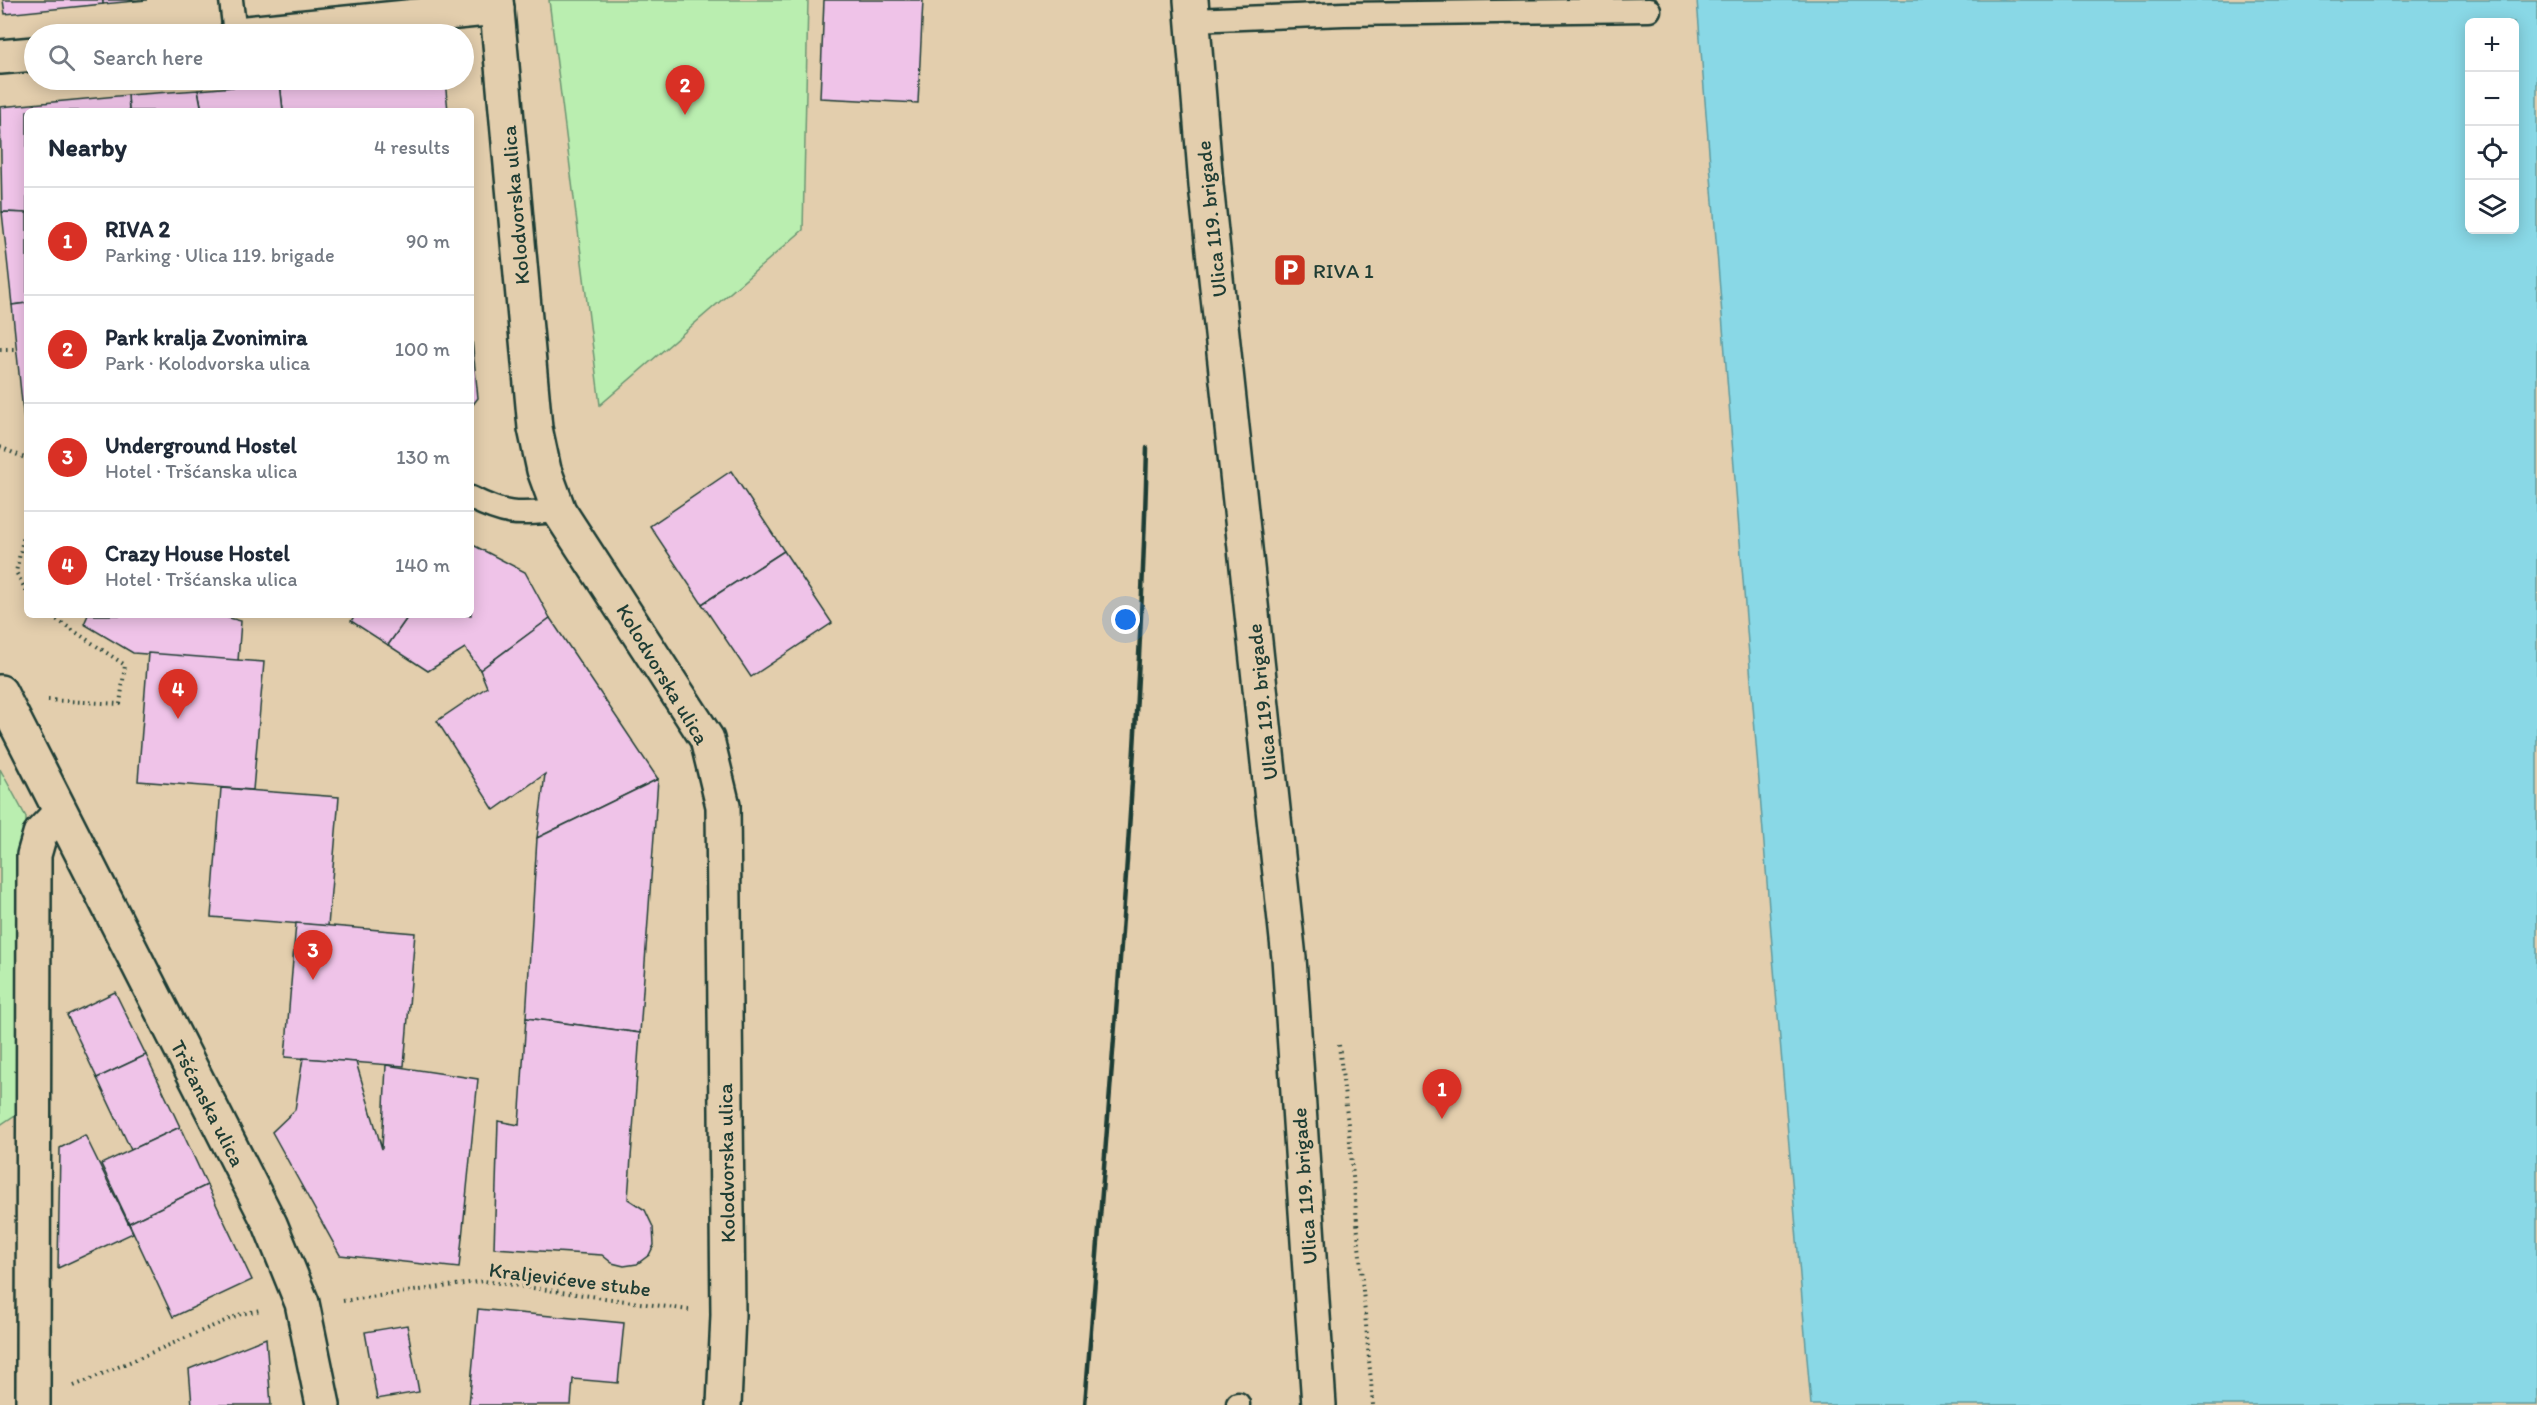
<!DOCTYPE html>
<html lang="en">
<head>
<meta charset="utf-8">
<style>
  :root { --surface:#fff; --page:#f6f6f7; --text:#1f2937; --muted:#747a83; --line:#e0e1e3; --accent:#d93025 }
  body { margin:0; font-family:Itim,sans-serif; background:var(--page); color:var(--text) }
  .controls { position:absolute; right:18px; top:18px; display:grid; overflow:hidden; border-radius:9px; box-shadow:0 3px 15px #0003 }
  .controls button { width:54px; height:54px; display:grid; place-items:center; padding:0; border:0; border-bottom:2px solid var(--line); background:var(--surface); color:var(--text); font:30px sans-serif }
  .you { position:absolute; left:1126px; top:620px; width:21px; height:21px; margin:-15px; border:4px solid #fff; border-radius:50%; background:#1a73e8; box-shadow:0 0 0 9px #1a73e833 }
  .badge { display:grid; place-items:center; width:39px; height:39px; border-radius:50%; background:var(--accent); color:#fff; font-size:20px; font-weight:700 }
  .pin { position:absolute; translate:-50% -50px; filter:drop-shadow(0 2px 3px #0008) }
  .pin::after { content:''; position:absolute; top:32px; width:21px; height:18px; background:inherit; clip-path:polygon(0 0,100% 0,50% 100%) }
  .list { margin:0; padding:0; list-style:none }
  h2 { display:flex; justify-content:space-between; align-items:center; height:78px; margin:0; padding:0 24px; font-size:26px }
  h2 small { font-size:20px; font-weight:400; color:var(--muted) }
  .list li { display:grid; grid-template-columns:39px 1fr auto; gap:18px; align-items:center; box-sizing:border-box; height:108px; padding:0 24px; border-top:2px solid var(--line) }
  .list b { display:block; font-size:22px; white-space:nowrap }
  .list p { margin:0; font-size:20px; white-space:nowrap; color:var(--muted) }
  .list em { font-size:20px; font-style:normal; color:var(--muted) }
  .icon { flex:none; width:33px; height:33px; fill:none; stroke:currentColor; stroke-width:2; stroke-linecap:round; stroke-linejoin:round }
  .map { position:relative; flex:none; width:2537px; height:1405px; overflow:hidden }
  .search { position:absolute; background:var(--surface); box-shadow:0 3px 15px #0003; left:24px; top:24px; width:450px; height:66px; display:flex; align-items:center; gap:15px; box-sizing:border-box; padding:0 21px; border-radius:33px; color:var(--muted); font-size:22px }
  .panel { position:absolute; background:var(--surface); box-shadow:0 3px 15px #0003; left:24px; top:108px; width:450px; height:510px; border-radius:9px }
  .map>svg:first-child { display:block }
  .green { fill:#baeeb0; stroke:#6c9672; stroke-width:1.5 }
  .water { fill:#89d8e6; stroke:#5f9a9f; stroke-width:1.5; fill-rule:evenodd }
  .building { fill:#efc3e8; stroke:#1f3d34; stroke-width:1.5 }
  .lines { fill:none; stroke-linecap:round; stroke-linejoin:round }
  .service-casing { stroke:#1f3d34; stroke-width:27 }
  .minor-casing { stroke:#1f3d34; stroke-width:38 }
  .secondary-casing { stroke:#1f3d34; stroke-width:38 }
  .primary-casing { stroke:#1f3d34; stroke-width:38 }
  .path { stroke:#1f3d34; stroke-width:4; stroke-dasharray:1.5 4.5; stroke-linecap:butt }
  .service { stroke:#e3cead; stroke-width:22 }
  .minor { stroke:#e3cead; stroke-width:33 }
  .secondary { stroke:#e3cead; stroke-width:33 }
  .primary { stroke:#e3cead; stroke-width:33 }
  .rail { stroke:#1f3d34; stroke-width:4.5 }
  .labels { text-anchor:middle; dominant-baseline:central; stroke-width:6; stroke-linejoin:round; paint-order:stroke }
  .street-label { font-size:21px; fill:#1f3d34; stroke:#e3cead }
  .poi-label { font-size:21px; fill:#1f3d34; stroke:#e3cead; text-anchor:start }
</style>
</head>
<body>
<div class="map">
<svg width="2537" height="1405" viewBox="0 0 2537 1405">
  <rect width="100%" height="100%" fill="#e3cead"/>
  <filter id="ink" filterUnits="userSpaceOnUse"><feTurbulence type="fractalNoise" baseFrequency=".0167" numOctaves="2"/><feDisplacementMap in="SourceGraphic" scale="12" xChannelSelector="R" yChannelSelector="G"/><feConvolveMatrix kernelMatrix="1 2 1 2 8 2 1 2 1" color-interpolation-filters="sRGB"/></filter>
  <g filter="url(#ink)">
    <g class="green">
      <polygon points="549,0 808,0 803,230 600,405"/>
      <polygon points="0,769 26,817 24,1109 0,1125"/>
    </g>
    <path class="water" d="M1697,0H2537V1405H1811L1772,945ZM2470,22H2514V230H2470Z"/>
    <g class="building">
      <polygon points="3,0 103,0 103,4 5,14"/>
      <polygon points="103,0 147,0 103,4"/>
      <polygon points="824,0 923,0 918,103 820,98"/>
      <polygon points="325,80 445,80 448,111 283,111 280,83"/>
      <polygon points="280,83 283,111 202,111 198,90"/>
      <polygon points="198,90 202,111 129,111 128,95"/>
      <polygon points="128,95 129,111 27,111 27,213 2,212 0,107"/>
      <polygon points="2,212 27,213 27,303 12,305"/>
      <polygon points="27,303 27,424 24,422 12,305"/>
      <polygon points="471,330 478,398 471,407"/>
      <polygon points="731,471 784,551 702,604 650,526"/>
      <polygon points="471,544 525,572 550,618 480,670 465,648 428,671 388,645 409,615 471,615"/>
      <polygon points="784,551 832,623 751,677 702,604"/>
      <polygon points="88,615 218,615 241,621 238,661 133,653 84,624"/>
      <polygon points="355,615 409,615 388,645 351,621"/>
      <polygon points="550,618 658,779 537,838 545,774 494,810 437,721 487,687 480,670"/>
      <polygon points="148,653 264,662 253,790 138,781"/>
      <polygon points="658,779 640,1033 526,1018 537,838"/>
      <polygon points="221,788 339,797 328,926 211,917"/>
      <polygon points="296,923 415,933 404,1066 285,1057"/>
      <polygon points="115,992 146,1055 97,1078 67,1015"/>
      <polygon points="526,1018 640,1033 628,1199 645,1210 653,1227 654,1245 649,1255 637,1264 624,1266 612,1263 602,1255 494,1248 498,1121 519,1125"/>
      <polygon points="146,1055 180,1127 131,1150 97,1078"/>
      <polygon points="303,1058 356,1062 382,1149 386,1065 478,1079 459,1268 340,1255 272,1132 295,1110"/>
      <polygon points="180,1127 207,1185 129,1223 101,1164"/>
      <polygon points="85,1135 133,1233 58,1268 60,1148"/>
      <polygon points="207,1185 252,1280 173,1317 129,1223"/>
      <polygon points="478,1309 624,1323 618,1383 573,1379 571,1405 469,1405"/>
      <polygon points="407,1325 419,1392 377,1399 365,1332"/>
      <polygon points="266,1338 271,1405 192,1405 189,1369"/>
    </g>
    <g class="lines">
      <defs>
        <g id="service">
          <polyline points="231,0 235,34"/>
          <polyline points="1193,20 1344,14 1649,10"/>
          <path d="M471,498C509,517 518,514 559,511"/>
          <polyline points="1238,1404 1238,1405"/>
        </g>
        <g id="minor">
          <polyline points="496,0 535,428 544,470 559,511 707,739 723,806 728,1315 724,1405"/>
          <polyline points="236,34 497,8"/>
          <polyline points="0,57 34,54"/>
          <polyline points="33,1405 34,855 40,834 60,813"/>
        </g>
        <polyline id="secondary" points="1191,0 1206,185 1289,958 1319,1405"/>
        <polyline id="primary" points="0,692 270,1224 302,1303 323,1405"/>
      </defs>
      <use href="#service" class="service-casing"/>
      <use href="#minor" class="minor-casing"/>
      <use href="#secondary" class="secondary-casing"/>
      <use href="#primary" class="primary-casing"/>
      <g class="path">
        <polyline points="288,80 289,82"/>
        <polyline points="0,349 16,349"/>
        <polyline points="0,447 27,459"/>
        <polyline points="27,521 16,572 27,592"/>
        <polyline points="48,700 120,704 125,665 50,615"/>
        <polyline points="1339,1045 1350,1142 1373,1405"/>
        <polyline points="343,1301 484,1281 689,1310"/>
        <polyline points="74,1386 241,1314 261,1310"/>
      </g>
      <use href="#service" class="service"/>
      <use href="#minor" class="minor"/>
      <use href="#secondary" class="secondary"/>
      <use href="#primary" class="primary"/>
      <path class="rail" d="M1085,1405C1110,1087 1139,767 1147,448"/>
    </g>
  </g>
  <defs>
    <symbol id="parking-square" viewBox="-11 -11 22 22"><rect x="-9" y="-9" width="18" height="18" rx="4" fill="#c8321e" stroke="#e3cead"/><path d="M-3.5-5.5H1a3.5 3.5 0 0 1 0 7H-1V5.5H-3.5ZM-1-3.4V-.6H.8a1.4 1.4 0 0 0 0-2.8Z" fill="#fff"/></symbol>
  </defs>
  <g fill-rule="evenodd">
    <use href="#parking-square" x="1271" y="251" width="38" height="38"/>
  </g>
  <g class="labels">
    <g class="street-label">
      <text transform="translate(515 205) rotate(-95)">Kolodvorska ulica</text>
      <text transform="translate(1211 219) rotate(-96)">Ulica 119. brigade</text>
      <text transform="translate(663 674) rotate(59)">Kolodvorska ulica</text>
      <text transform="translate(1262 702) rotate(-96)">Ulica 119. brigade</text>
      <text transform="translate(208 1103) rotate(63)">Tršćanska ulica</text>
      <text transform="translate(726 1163) rotate(-91)">Kolodvorska ulica</text>
      <text transform="translate(1304 1186) rotate(-94)">Ulica 119. brigade</text>
      <text transform="translate(570 1279) rotate(7)">Kraljevićeve stube</text>
    </g>
    <g class="poi-label">
      <text x="1313" y="270">RIVA 1</text>
    </g>
  </g>
</svg>
<div class="controls">
<button>+</button>
<button>−</button>
<button><svg class="icon" aria-label="locate" viewBox="0 0 24 24"><circle cx="12" cy="12" r="6"/><path d="M12 2v4M12 18v4M2 12h4M18 12h4"/></svg></button>
<button><svg class="icon" aria-label="layers" viewBox="0 0 24 24"><path d="M12 4l9 5-9 5-9-5zM3 14l9 5 9-5"/></svg></button>
</div>
<div class="you"></div>
<div class="pin badge" style="left:1442px;top:1119px">1</div>
<div class="pin badge" style="left:685px;top:115px">2</div>
<div class="pin badge" style="left:313px;top:980px">3</div>
<div class="pin badge" style="left:178px;top:719px">4</div>
<div class="search"><svg class="icon" aria-label="search" viewBox="0 0 24 24"><circle cx="10" cy="10" r="6"/><path d="M15 15l6 6"/></svg>Search here</div>
<section class="panel">
<h2>Nearby<small>4 results</small></h2>
<ul class="list">
<li><span class="badge">1</span><div><b>RIVA 2</b><p>Parking · Ulica 119. brigade</p></div><em>90 m</em></li>
<li><span class="badge">2</span><div><b>Park kralja Zvonimira</b><p>Park · Kolodvorska ulica</p></div><em>100 m</em></li>
<li><span class="badge">3</span><div><b>Underground Hostel</b><p>Hotel · Tršćanska ulica</p></div><em>130 m</em></li>
<li><span class="badge">4</span><div><b>Crazy House Hostel</b><p>Hotel · Tršćanska ulica</p></div><em>140 m</em></li>
</ul>
</section>
</div>
</body>
</html>
